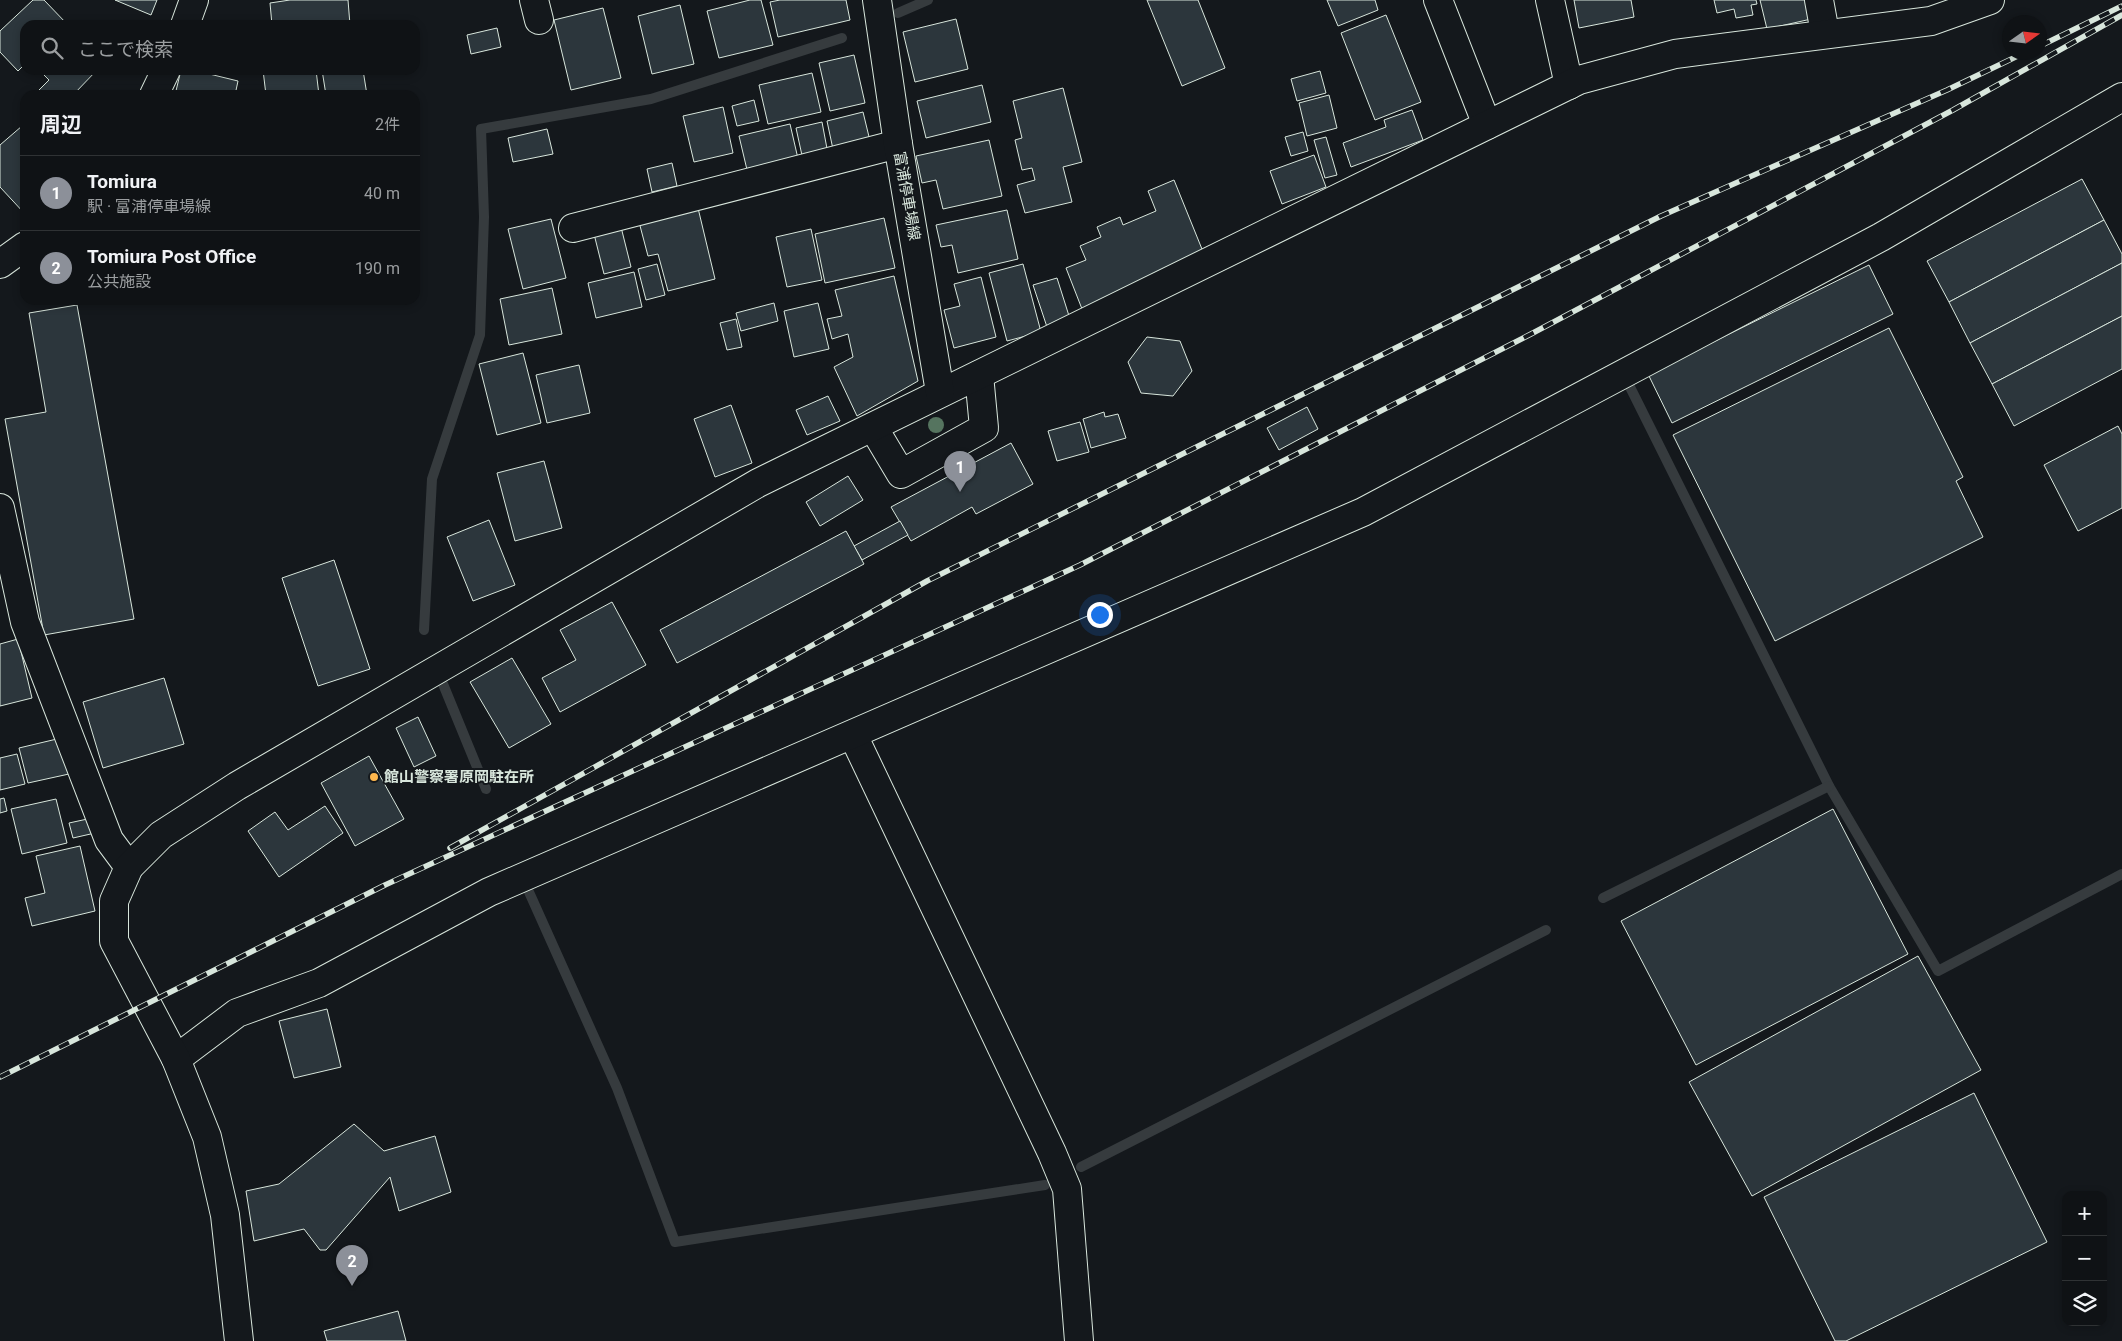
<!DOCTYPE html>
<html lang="ja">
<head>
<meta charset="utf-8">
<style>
  :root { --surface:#0f1215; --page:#181b1e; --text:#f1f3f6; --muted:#9b9ea0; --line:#2f3234; --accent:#8c9099 }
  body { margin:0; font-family:Roboto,"Noto Sans JP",sans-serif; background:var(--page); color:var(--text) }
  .controls { position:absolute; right:15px; bottom:15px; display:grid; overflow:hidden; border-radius:10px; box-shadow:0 2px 8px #0003 }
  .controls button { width:45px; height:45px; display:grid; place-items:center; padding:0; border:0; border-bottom:1px solid var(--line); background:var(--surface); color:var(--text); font:25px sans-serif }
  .compass { position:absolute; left:2002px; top:15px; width:45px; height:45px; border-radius:50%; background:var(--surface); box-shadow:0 2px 8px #0003; rotate:76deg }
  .you { position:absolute; left:1099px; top:614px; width:18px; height:18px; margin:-12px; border:4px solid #fff; border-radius:50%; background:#1a73e8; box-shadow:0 0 0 8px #1a73e833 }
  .badge { display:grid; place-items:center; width:32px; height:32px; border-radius:50%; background:var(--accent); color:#fff; font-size:16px; font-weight:700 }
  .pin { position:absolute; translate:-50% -41px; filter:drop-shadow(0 1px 2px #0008) }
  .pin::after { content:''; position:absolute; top:26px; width:18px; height:15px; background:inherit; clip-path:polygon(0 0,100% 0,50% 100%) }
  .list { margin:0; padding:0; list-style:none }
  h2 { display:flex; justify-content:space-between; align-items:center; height:65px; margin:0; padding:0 20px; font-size:21px }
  h2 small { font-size:16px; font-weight:400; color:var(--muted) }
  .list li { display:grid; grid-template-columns:32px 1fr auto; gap:15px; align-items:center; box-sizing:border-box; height:75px; padding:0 20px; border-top:1px solid var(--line) }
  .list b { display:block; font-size:19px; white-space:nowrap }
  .list p { margin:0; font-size:16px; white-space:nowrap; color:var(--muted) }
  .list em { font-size:16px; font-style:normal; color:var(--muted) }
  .icon { flex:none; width:28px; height:28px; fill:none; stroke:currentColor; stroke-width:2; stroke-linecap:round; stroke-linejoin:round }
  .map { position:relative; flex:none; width:2122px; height:1341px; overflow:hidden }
  .search { position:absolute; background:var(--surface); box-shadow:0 2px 8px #0003; left:20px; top:20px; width:400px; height:55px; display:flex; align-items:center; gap:12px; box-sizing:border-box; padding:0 18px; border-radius:15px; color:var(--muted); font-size:19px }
  .panel { position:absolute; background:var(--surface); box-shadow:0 2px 8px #0003; left:20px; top:90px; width:400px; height:215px; border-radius:15px }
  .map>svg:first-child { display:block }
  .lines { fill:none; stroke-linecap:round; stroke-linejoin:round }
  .stream { stroke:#363b3e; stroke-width:10 }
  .building { fill:#2c363c; stroke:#d8e6dc }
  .minor-casing { stroke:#d8e6dc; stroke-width:30 }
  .major-casing { stroke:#d8e6dc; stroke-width:30 }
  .minor { stroke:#14181c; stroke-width:28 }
  .major { stroke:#14181c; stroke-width:28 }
  .rail-casing { stroke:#d8e6dc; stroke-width:5.5 }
  .rail { stroke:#14181c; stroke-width:4; stroke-dasharray:11; stroke-linecap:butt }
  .tree { fill:#55745f }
  .poi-dot { fill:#ffb74d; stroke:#14181c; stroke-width:2 }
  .labels { text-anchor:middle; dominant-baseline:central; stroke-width:4; stroke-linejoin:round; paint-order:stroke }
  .street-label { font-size:15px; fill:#d8e6dc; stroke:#14181c }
  .poi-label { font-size:15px; font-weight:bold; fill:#d8e6dc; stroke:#14181c; text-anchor:start }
</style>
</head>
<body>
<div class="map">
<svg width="2122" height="1341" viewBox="0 0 2122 1341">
  <rect width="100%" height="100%" fill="#14181c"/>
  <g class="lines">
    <g class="stream">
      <polyline points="898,13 928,0"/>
      <polyline points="1630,387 1829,786 1938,971 2122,874"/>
      <polyline points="424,630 432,479 480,335 484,217 481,129 651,99 842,38"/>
      <polyline points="443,684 486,789"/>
      <polyline points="529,892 617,1088 675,1242 1045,1185"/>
      <polyline points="1603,898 1829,786"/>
      <polyline points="1081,1167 1546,930"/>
    </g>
  </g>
  <g class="building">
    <polygon points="33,0 44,0 67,24 25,25 25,64 18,71 0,52 0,31"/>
    <polygon points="115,0 157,0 151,15"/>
    <polygon points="290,0 348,0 350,25 272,25 270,3"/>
    <polygon points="750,0 761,0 773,45 719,58 707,11"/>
    <polygon points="780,0 846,0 850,20 778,37 770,2"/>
    <polygon points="1147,0 1198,0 1225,68 1182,86"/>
    <polygon points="1327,0 1375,0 1378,10 1338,26"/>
    <polygon points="1574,0 1631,0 1634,17 1579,28"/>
    <polygon points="1714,0 1756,0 1757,4 1751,5 1753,15 1736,18 1734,9 1717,13"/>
    <polygon points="1760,0 1816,0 1820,17 1767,29"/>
    <polygon points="680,5 694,64 652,74 638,16"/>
    <polygon points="603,8 621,78 571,90 554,20"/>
    <polygon points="1386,15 1421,102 1375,120 1341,33"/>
    <polygon points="956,19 968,69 915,82 903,32"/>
    <polygon points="497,28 501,47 471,54 467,35"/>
    <polygon points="854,55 865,103 830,111 819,63"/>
    <polygon points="39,70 97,70 73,95 34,95 49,80"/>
    <polygon points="181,70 193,70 238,81 235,95 175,95"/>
    <polygon points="263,70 316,70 319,95 266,95"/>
    <polygon points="322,70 363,70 367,95 326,95"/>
    <polygon points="1320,71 1326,93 1297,101 1291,79"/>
    <polygon points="812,73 821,112 768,124 759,85"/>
    <polygon points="982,85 991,122 926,138 917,101"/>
    <polygon points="1063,88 1082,162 1063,167 1072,202 1025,213 1017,185 1035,180 1032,168 1022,170 1015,140 1022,138 1013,101"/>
    <polygon points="1329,95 1337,128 1307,136 1299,103"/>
    <polygon points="754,100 759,121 737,126 732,106"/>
    <polygon points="723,107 733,153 694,162 683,116"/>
    <polygon points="1412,110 1423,140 1351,167 1343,143 1386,127 1384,120"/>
    <polygon points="863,112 871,145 834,154 827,121"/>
    <polygon points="822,122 828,154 803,160 796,128"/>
    <polygon points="790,124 799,163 748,174 739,136"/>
    <polygon points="22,126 25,130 25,214 0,187 0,145"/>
    <polygon points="547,129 553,154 513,162 508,138"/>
    <polygon points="1303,132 1308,151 1291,156 1285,137"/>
    <polygon points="1326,137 1337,175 1325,178 1314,140"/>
    <polygon points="989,140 1002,196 943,209 936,180 922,183 916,156"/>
    <polygon points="1314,155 1326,187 1282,204 1270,171"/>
    <polygon points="672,163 677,186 652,192 647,169"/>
    <polygon points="2082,179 2104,220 1949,302 1927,261"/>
    <polygon points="1174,180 1206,259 1082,309 1066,268 1086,260 1080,246 1101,237 1097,227 1120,217 1123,225 1156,211 1148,191"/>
    <polygon points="698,208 715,279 668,291 658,254 648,256 639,222"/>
    <polygon points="1007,210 1018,259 958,273 952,245 941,247 936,225"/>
    <polygon points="884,218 895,268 825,283 815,234"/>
    <polygon points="551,219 566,278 523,289 508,229"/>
    <polygon points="2104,220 2122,254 2122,263 1970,343 1949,302"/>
    <polygon points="620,223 631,267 604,274 593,230"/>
    <polygon points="811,229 822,280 787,287 776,237"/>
    <polygon points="2122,263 2122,316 1992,384 1970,343"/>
    <polygon points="657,264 665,295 646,300 638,269"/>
    <polygon points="1023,264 1041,332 1007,341 989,273"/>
    <polygon points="1869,265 1893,314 1672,423 1648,374"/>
    <polygon points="634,272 642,307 596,318 588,283"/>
    <polygon points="894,276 918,381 857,416 834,367 853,357 848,334 832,339 827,319 842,316 835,290"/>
    <polygon points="981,277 996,337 954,348 944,310 960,306 954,284"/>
    <polygon points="1057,278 1070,319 1047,327 1033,285"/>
    <polygon points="552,288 562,334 509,345 500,299"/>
    <polygon points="774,303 778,321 741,331 736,313"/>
    <polygon points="818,303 829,349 794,357 784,311"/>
    <polygon points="77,305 134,619 44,635 5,419 46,412 29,313"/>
    <polygon points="2122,316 2122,369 2014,426 1992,384"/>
    <polygon points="736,319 742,347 727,350 720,323"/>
    <polygon points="1889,328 1963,477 1956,481 1983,537 1775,641 1673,435"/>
    <polygon points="1147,337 1180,341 1192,371 1173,396 1141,393 1128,362"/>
    <polygon points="523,353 541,423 497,435 479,364"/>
    <polygon points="579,365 590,413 547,423 536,375"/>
    <polygon points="828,396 840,421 807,435 796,410"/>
    <polygon points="731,405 752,463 715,477 694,419"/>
    <polygon points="1307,407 1318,429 1279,450 1267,428"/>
    <polygon points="1104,412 1105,417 1118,414 1126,438 1091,448 1083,419"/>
    <polygon points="1080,422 1089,452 1057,461 1048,431"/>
    <polygon points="2118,426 2122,434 2122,508 2078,531 2044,465"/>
    <polygon points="1011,443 1033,484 976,514 972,507 911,541 891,507"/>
    <polygon points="544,461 562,528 515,541 497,473"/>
    <polygon points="848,476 863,500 820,526 806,502"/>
    <polygon points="489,520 515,585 473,601 447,537"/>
    <polygon points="900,521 908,535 862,560 854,546"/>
    <polygon points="846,531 864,564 677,663 660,630"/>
    <polygon points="334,560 370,669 318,686 282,578"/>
    <polygon points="612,602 646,665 560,712 542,678 576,660 560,630"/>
    <polygon points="18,639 32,698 0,706 0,644"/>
    <polygon points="512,658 551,724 509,748 470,682"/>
    <polygon points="164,678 184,744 103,768 83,702"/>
    <polygon points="418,717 436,756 414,767 396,728"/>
    <polygon points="61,738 69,774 28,783 19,748"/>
    <polygon points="17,754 25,784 0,790 0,758"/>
    <polygon points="369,756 404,819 355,846 321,783"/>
    <polygon points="4,798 7,811 0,813 0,799"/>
    <polygon points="56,799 67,843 22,854 11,809"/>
    <polygon points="325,806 343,833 279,877 248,831 275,812 288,830"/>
    <polygon points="1833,809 1908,954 1696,1065 1621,921"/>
    <polygon points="92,818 95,833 73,838 69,823"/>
    <polygon points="80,846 95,911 32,926 25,898 45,893 36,856"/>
    <polygon points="1918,956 1981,1070 1752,1196 1689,1082"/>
    <polygon points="327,1009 341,1067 294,1078 279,1021"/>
    <polygon points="1974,1093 2047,1242 1846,1341 1835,1341 1764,1197"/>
    <polygon points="354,1124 384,1151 435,1136 451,1192 399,1211 390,1177 326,1250 320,1250 304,1229 254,1241 246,1191 279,1184"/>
    <polygon points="398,1311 406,1341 327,1341 324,1331"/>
  </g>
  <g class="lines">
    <defs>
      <g id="minor">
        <polyline points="534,0 539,20"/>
        <polyline points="1438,0 1487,125"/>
        <polyline points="1550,0 1569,85"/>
        <polyline points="1819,0 1825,33"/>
        <polyline points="185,25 194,0"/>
        <polyline points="154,95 166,70"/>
        <polyline points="573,228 898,144"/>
        <polyline points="0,264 25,246"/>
        <polyline points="873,427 901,474 984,428 979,375"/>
        <polyline points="0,508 25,622 109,840 129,867"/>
        <polyline points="853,735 1052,1153 1067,1189 1079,1341"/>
        <polyline points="176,1059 237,1013 319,983 489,892 1363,512 1881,237 2122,97"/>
        <polyline points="239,1341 225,1215 207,1137 176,1059 114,941 114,901 129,867 161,835 237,786 758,483 1579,80 1675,54 1931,21 1990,0"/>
      </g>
      <polyline id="major" points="877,0 898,144 940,392"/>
    </defs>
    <use href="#minor" class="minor-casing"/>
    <use href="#major" class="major-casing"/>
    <use href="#minor" class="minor"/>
    <use href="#major" class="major"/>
    <defs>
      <g id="rail">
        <polyline points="2040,46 2122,6"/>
        <polyline points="450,848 927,581 1661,216 1947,90 2026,52"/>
        <polyline points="0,1077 385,885 1080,565 1531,334 1953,110 2122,15"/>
      </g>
    </defs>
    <use href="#rail" class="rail-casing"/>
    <use href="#rail" class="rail"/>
  </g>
  <circle class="tree" cx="936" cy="425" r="8"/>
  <circle class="poi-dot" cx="374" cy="777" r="5"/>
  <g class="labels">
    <g class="street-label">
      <text transform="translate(907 196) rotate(80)">富浦停車場線</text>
    </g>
    <g class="poi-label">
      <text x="384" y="777">館山警察署原岡駐在所</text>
    </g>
  </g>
</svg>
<div class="controls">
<button>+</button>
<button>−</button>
<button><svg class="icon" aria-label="layers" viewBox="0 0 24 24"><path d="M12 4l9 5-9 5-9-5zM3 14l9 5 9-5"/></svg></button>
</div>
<svg class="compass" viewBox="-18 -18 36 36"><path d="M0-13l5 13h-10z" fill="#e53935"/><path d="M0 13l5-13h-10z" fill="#9b9ea0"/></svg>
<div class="you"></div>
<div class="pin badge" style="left:960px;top:492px">1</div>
<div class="pin badge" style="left:352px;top:1286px">2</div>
<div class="search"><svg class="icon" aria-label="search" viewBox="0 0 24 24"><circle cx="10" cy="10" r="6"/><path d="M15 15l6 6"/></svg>ここで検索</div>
<section class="panel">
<h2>周辺<small>2件</small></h2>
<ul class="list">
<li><span class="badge">1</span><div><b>Tomiura</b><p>駅 · 富浦停車場線</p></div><em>40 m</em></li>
<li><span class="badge">2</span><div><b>Tomiura Post Office</b><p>公共施設</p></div><em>190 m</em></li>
</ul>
</section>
</div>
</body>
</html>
